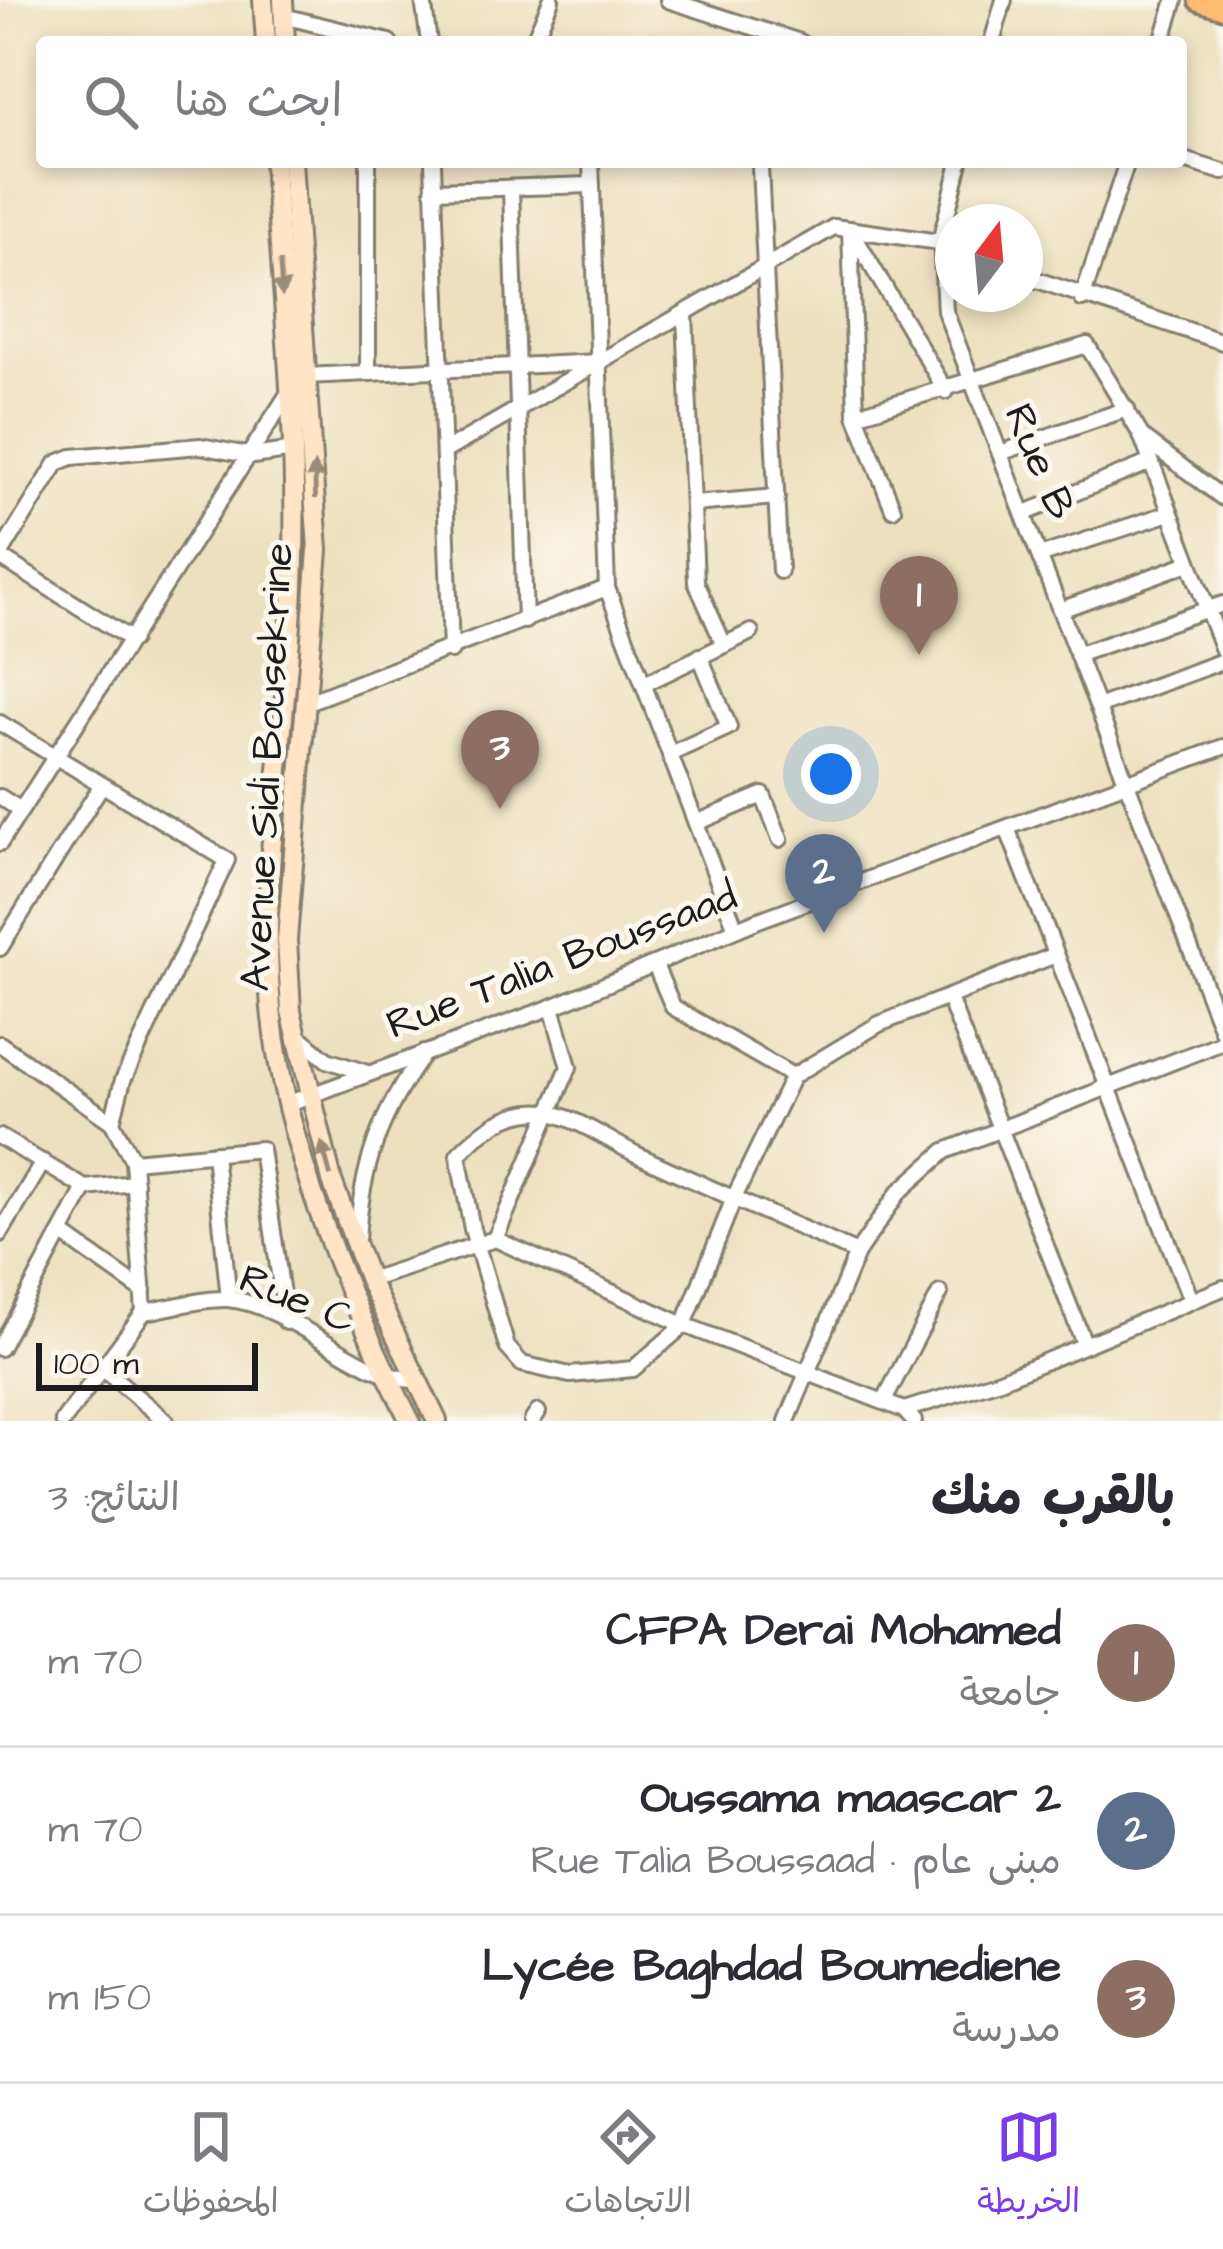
<!DOCTYPE html>
<html lang="ar">
<head>
<meta charset="utf-8">
<style>
  :root { --surface:#fff; --page:#f7f7f7; --text:#2b2b33; --muted:#7c7c81; --line:#e1e1e2; --accent:#7c3aed }
  body { margin:0; font-family:"Architects Daughter","Playpen Sans Arabic",sans-serif; background:var(--page); color:var(--text); direction:rtl }
  .compass { position:absolute; left:935px; top:204px; width:108px; height:108px; border-radius:50%; background:var(--surface); box-shadow:0 6px 18px #0003; rotate:16deg }
  .scale { position:absolute; left:36px; bottom:30px; width:222px; box-sizing:border-box; padding-left:12px; border:6px solid #1c1c1c; border-top:0; font-size:33px; line-height:42px; white-space:nowrap; color:#1c1c1c; -webkit-text-stroke:9px #fbf7ec; paint-order:stroke }
  .you { position:absolute; left:831px; top:774px; width:42px; height:42px; margin:-30px; border:9px solid #fff; border-radius:50%; background:#1a73e8; box-shadow:0 0 0 18px #1a73e833 }
  .badge { display:grid; place-items:center; width:78px; height:78px; border-radius:50%; background:var(--accent); color:#fff; font-size:39px; font-weight:700 }
  .pin { position:absolute; translate:-50% -99px; filter:drop-shadow(0 3px 6px #0008) }
  .pin::after { content:''; position:absolute; top:63px; width:42px; height:36px; background:inherit; clip-path:polygon(0 0,100% 0,50% 100%) }
  .list { margin:0; padding:0; list-style:none }
  h2 { display:flex; justify-content:space-between; align-items:center; height:156px; margin:0; padding:0 48px; font-size:51px }
  h2 small { font-size:39px; font-weight:400; color:var(--muted) }
  .list li { display:grid; grid-template-columns:78px 1fr auto; gap:36px; align-items:center; box-sizing:border-box; height:168px; padding:0 48px; border-top:3px solid var(--line) }
  .list b { display:block; font-size:45px; white-space:nowrap }
  .list p { margin:0; font-size:39px; white-space:nowrap; color:var(--muted) }
  .list em { font-size:39px; font-style:normal; color:var(--muted) }
  .icon { flex:none; width:66px; height:66px; fill:none; stroke:currentColor; stroke-width:2; stroke-linecap:round; stroke-linejoin:round }
  .map { position:relative; flex:none; width:1223px; height:1421px; overflow:hidden; direction:ltr }
  .search { position:absolute; background:var(--surface); box-shadow:0 6px 18px #0003; left:36px; right:36px; top:36px; height:132px; display:flex; align-items:center; gap:30px; box-sizing:border-box; padding:0 42px; border-radius:12px; color:var(--muted); font-size:45px }
  .sheet { height:660px; background:var(--surface) }
  nav { display:flex; justify-content:space-around; align-items:center; box-sizing:border-box; height:168px; border-top:3px solid var(--line); background:var(--surface); font-size:33px; color:var(--muted) }
  nav a { display:grid; justify-items:center; gap:6px }
  nav .on { color:var(--accent) }
  .map>svg:first-child { display:block }
  .lines { fill:none; stroke-linecap:round; stroke-linejoin:round }
  .street-casing { stroke:#847e6e; stroke-width:20 }
  .secondary-casing { stroke:#847e6e; stroke-width:24 }
  .primary-casing { stroke:#847e6e; stroke-width:27 }
  .street { stroke:#fff; stroke-width:14 }
  .secondary { stroke:#ffe4c6; stroke-width:18 }
  .primary { stroke:#ffbb71; stroke-width:21 }
  .oneway { fill:#998a7a }
  .labels { text-anchor:middle; dominant-baseline:central; stroke-width:10; stroke-linejoin:round; paint-order:stroke }
  .street-label { font-size:42px; fill:#1c1c1c; stroke:#fbf7ec }
</style>
</head>
<body>
<div class="map">
<svg width="1223" height="1421" viewBox="0 0 1223 1421">
  <rect width="100%" height="100%" fill="#fbf7ec"/>
  <filter id="ink" filterUnits="userSpaceOnUse"><feTurbulence type="fractalNoise" baseFrequency=".00833" numOctaves="2"/><feDisplacementMap in="SourceGraphic" scale="24" xChannelSelector="R" yChannelSelector="G"/><feConvolveMatrix kernelMatrix="1 2 1 2 8 2 1 2 1" color-interpolation-filters="sRGB"/></filter>
  <filter id="wash" filterUnits="userSpaceOnUse"><feTurbulence type="fractalNoise" baseFrequency=".004" numOctaves="4" result="noise"/><feDisplacementMap in="SourceGraphic" scale="48" xChannelSelector="R" yChannelSelector="G"/><feGaussianBlur stdDeviation="2.7" result="paint"/><feColorMatrix in="noise" values="0 0 0 0 0 0 0 0 0 0 0 0 0 0 0 0 0 1.4 0 .05"/><feComposite in="paint" operator="in"/></filter>
  <g filter="url(#wash)">
    <rect width="100%" height="100%" fill="#ede0bf"/>
  </g>
  <g filter="url(#ink)">
    <g class="lines">
      <defs>
        <g id="street">
          <polyline points="423,0 429,42"/>
          <polyline points="668,0 800,42"/>
          <polyline points="283,16 389,42"/>
          <polyline points="533,42 551,0"/>
          <polyline points="992,42 1004,0"/>
          <polyline points="1162,42 1175,0"/>
          <polyline points="1181,159 1223,172"/>
          <polyline points="368,162 368,372"/>
          <polyline points="433,162 451,651"/>
          <polyline points="591,162 607,588 736,929"/>
          <polyline points="960,162 941,238 945,311 1223,1033"/>
          <polyline points="760,167 780,571"/>
          <polyline points="511,188 525,621"/>
          <polyline points="433,190 592,185"/>
          <polyline points="1025,276 1223,342"/>
          <polyline points="1082,299 1127,162"/>
          <polyline points="685,313 696,582 724,645"/>
          <polyline points="856,415 1087,345 1141,435 1223,650"/>
          <polyline points="1141,436 1223,498"/>
          <polyline points="445,451 596,364"/>
          <polyline points="1000,453 1127,409"/>
          <polyline points="693,504 777,497"/>
          <polyline points="893,509 856,415 850,229 946,391"/>
          <polyline points="1025,513 1151,462"/>
          <polyline points="0,555 57,463 72,457 200,446 253,456 294,450"/>
          <polyline points="1042,555 1170,513"/>
          <polyline points="0,557 132,640"/>
          <polyline points="1063,609 1189,563"/>
          <polyline points="1079,654 1223,604"/>
          <polyline points="644,684 751,632"/>
          <polyline points="305,703 607,588"/>
          <polyline points="1100,706 1223,661"/>
          <polyline points="0,723 227,860 123,1080 112,1122 133,1161"/>
          <polyline points="670,754 729,727 700,656"/>
          <polyline points="0,797 21,810"/>
          <polyline points="696,823 763,795 780,839"/>
          <polyline points="1007,828 1191,1300"/>
          <polyline points="0,843 288,394 305,376 599,362 834,227 953,244"/>
          <polyline points="0,948 101,786"/>
          <polyline points="655,965 673,1007 793,1076"/>
          <polyline points="949,998 1084,1343"/>
          <polyline points="300,1037 327,1060 367,1073"/>
          <polyline points="0,1044 112,1122"/>
          <polyline points="289,1103 552,1007 756,921 1223,747"/>
          <polyline points="0,1137 85,1188 135,1183"/>
          <polyline points="214,1153 229,1299"/>
          <polyline points="61,1233 143,1291"/>
          <polyline points="0,1234 43,1162"/>
          <polyline points="495,1239 684,1325 904,1410 914,1421"/>
          <path d="M357,1241C361,1167 380,1113 424,1053"/>
          <path d="M857,1253C784,1220 710,1189 638,1155C611,1142 575,1116 545,1112C511,1108 479,1132 458,1155L472,1229L507,1347L522,1364L570,1375L633,1369L684,1325L734,1198L793,1076L879,1024L1053,956"/>
          <polyline points="369,1280 495,1239 569,1067 552,1007"/>
          <polyline points="144,1312 133,1161 261,1149 286,1322"/>
          <polyline points="0,1348 85,1188"/>
          <polyline points="102,1368 166,1421"/>
          <polyline points="884,1401 940,1293"/>
          <polyline points="904,1410 1000,1380 1223,1288"/>
          <path d="M63,1421L144,1312C170,1308 202,1298 227,1299C288,1303 356,1376 413,1380"/>
          <polyline points="532,1421 538,1412"/>
          <polyline points="787,1421 857,1253 899,1192 945,1151 1223,1042"/>
        </g>
        <g id="secondary">
          <polyline points="263,0 266,42"/>
          <polyline points="283,0 285,42"/>
          <path d="M274,162C282,292 297,423 294,553C292,702 258,860 271,1008C283,1142 349,1302 410,1421"/>
          <polyline points="292,162 318,550 287,940 291,1011 332,1181 369,1280 437,1421"/>
        </g>
        <polyline id="primary" points="1200,0 1223,7"/>
      </defs>
      <use href="#street" class="street-casing"/>
      <use href="#secondary" class="secondary-casing"/>
      <use href="#primary" class="primary-casing"/>
      <use href="#street" class="street"/>
      <use href="#secondary" class="secondary"/>
      <use href="#primary" class="primary"/>
    </g>
    <defs><path id="oneway-solid" d="M-6-.8H1V-3.2L6.5 0L1 3.2V.8H-6Z" transform="scale(3)"/></defs>
    <g class="oneway">
      <use href="#oneway-solid" transform="translate(281 279) rotate(86)"/>
      <use href="#oneway-solid" transform="translate(315 481) rotate(-92)"/>
      <use href="#oneway-solid" transform="translate(326 1159) rotate(-105)"/>
    </g>
  </g>
  <g class="labels">
    <g class="street-label">
      <text transform="translate(1039 462) rotate(67)">Rue B</text>
      <text transform="translate(268 767) rotate(-87)">Avenue Sidi Bousekrine</text>
      <text transform="translate(562 961) rotate(-21)">Rue Talia Boussaad</text>
      <text transform="translate(297 1300) rotate(22)">Rue C</text>
    </g>
  </g>
</svg>
<svg class="compass" viewBox="-18 -18 36 36"><path d="M0-13l5 13h-10z" fill="#e53935"/><path d="M0 13l5-13h-10z" fill="#7c7c81"/></svg>
<div class="scale">100 m</div>
<div class="you"></div>
<div class="pin badge" style="left:919px;top:655px;background:#8d6e63">1</div>
<div class="pin badge" style="left:824px;top:933px;background:#5c6f8a">2</div>
<div class="pin badge" style="left:500px;top:809px;background:#8d6e63">3</div>
<div class="search"><svg class="icon" aria-label="search" viewBox="0 0 24 24"><circle cx="10" cy="10" r="6"/><path d="M15 15l6 6"/></svg>ابحث هنا</div>
</div>
<section class="sheet">
<h2>بالقرب منك<small>النتائج: 3</small></h2>
<ul class="list">
<li><span class="badge" style="background:#8d6e63">1</span><div><b>CFPA Derai Mohamed</b><p>جامعة</p></div><em>70 m</em></li>
<li><span class="badge" style="background:#5c6f8a">2</span><div><b>Oussama maascar 2</b><p>مبنى عام · Rue Talia Boussaad</p></div><em>70 m</em></li>
<li><span class="badge" style="background:#8d6e63">3</span><div><b>Lycée Baghdad Boumediene</b><p>مدرسة</p></div><em>150 m</em></li>
</ul>
</section>
<nav>
<a class="on"><svg class="icon" aria-label="map" viewBox="0 0 24 24"><path d="M3 6l6-2 6 2 6-2v14l-6 2-6-2-6 2zM9 4v14M15 6v14"/></svg>الخريطة</a>
<a><svg class="icon" aria-label="directions" viewBox="0 0 24 24"><path d="M12 3l9 9-9 9-9-9zM9 14v-3h6M13 9l2 2-2 2"/></svg>الاتجاهات</a>
<a><svg class="icon" aria-label="saved" viewBox="0 0 24 24"><path d="M7 4h10v16l-5-4-5 4z"/></svg>المحفوظات</a>
</nav>
</body>
</html>
